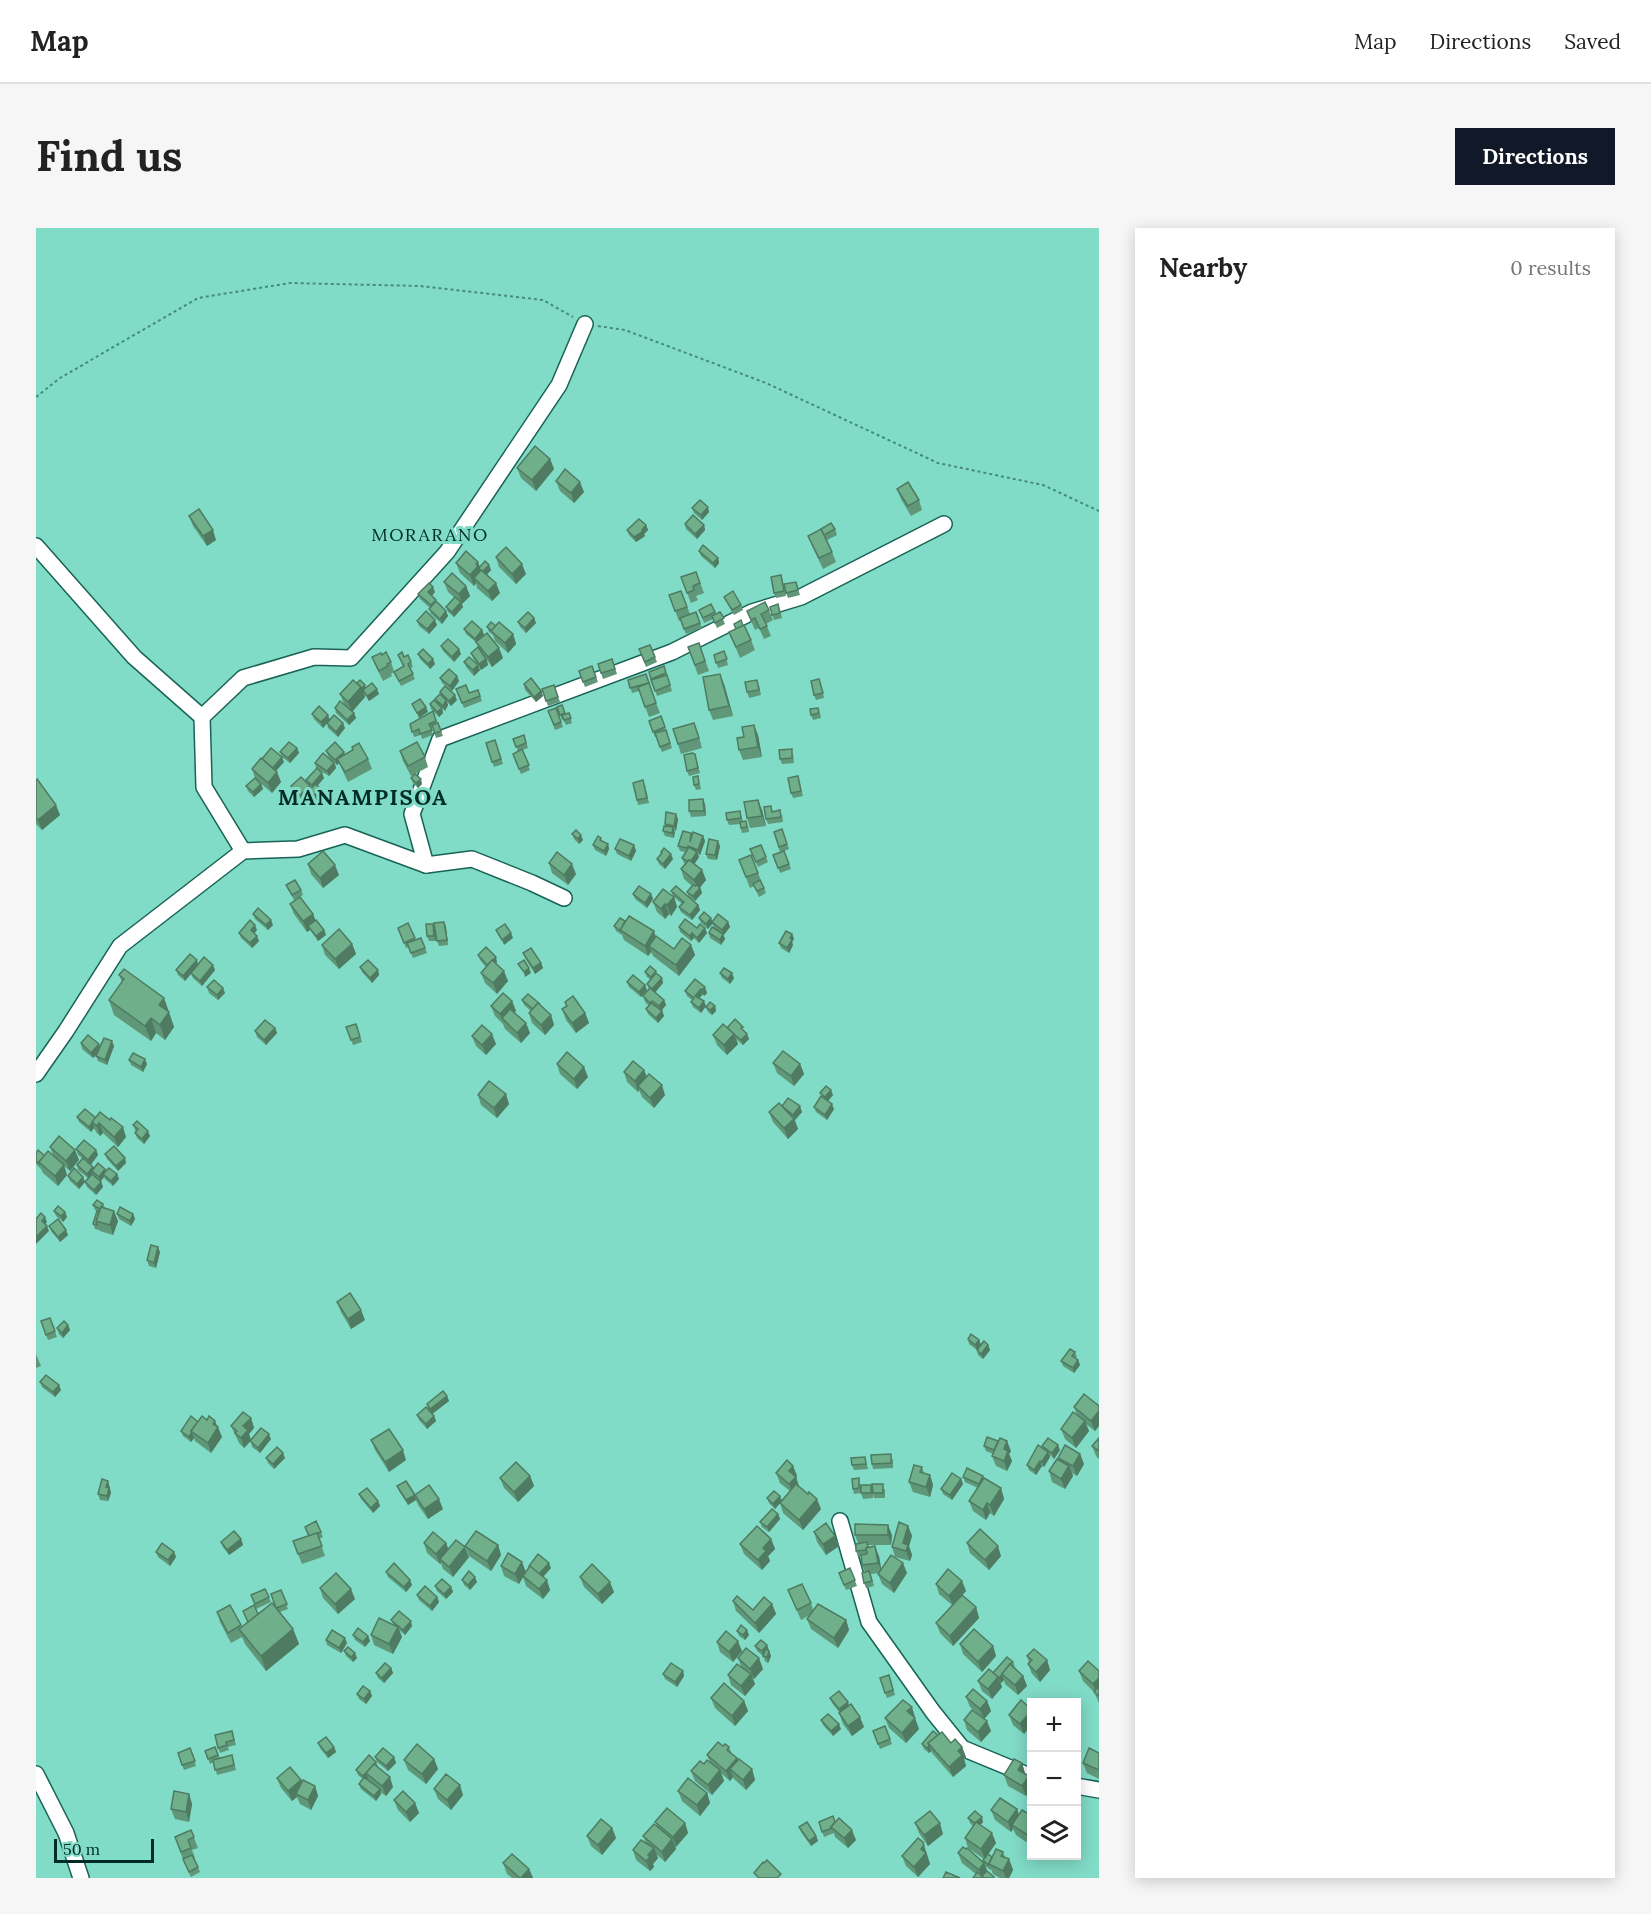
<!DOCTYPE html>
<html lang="en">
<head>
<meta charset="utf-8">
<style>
  :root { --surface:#fff; --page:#f6f6f6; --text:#222; --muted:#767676; --line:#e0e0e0; --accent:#111827 }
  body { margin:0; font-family:Lora,serif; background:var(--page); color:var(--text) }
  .controls { position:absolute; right:18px; bottom:18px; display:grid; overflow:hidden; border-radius:0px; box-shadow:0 3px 15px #0003 }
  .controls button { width:54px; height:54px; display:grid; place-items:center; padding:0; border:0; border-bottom:2px solid var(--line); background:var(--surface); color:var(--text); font:30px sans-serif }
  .scale { position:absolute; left:18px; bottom:15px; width:100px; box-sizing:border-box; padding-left:6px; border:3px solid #012b24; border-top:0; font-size:16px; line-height:21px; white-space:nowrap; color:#012b24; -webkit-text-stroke:4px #80dbc7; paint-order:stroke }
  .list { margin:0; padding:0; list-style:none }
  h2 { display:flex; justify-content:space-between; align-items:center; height:78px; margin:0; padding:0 24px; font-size:26px }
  h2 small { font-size:20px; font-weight:400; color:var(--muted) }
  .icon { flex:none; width:33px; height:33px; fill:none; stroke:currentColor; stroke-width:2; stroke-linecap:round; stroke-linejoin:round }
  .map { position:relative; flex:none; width:1063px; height:1650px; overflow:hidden; border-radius:0px }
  header { display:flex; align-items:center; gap:36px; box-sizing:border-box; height:84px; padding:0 30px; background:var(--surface); border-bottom:2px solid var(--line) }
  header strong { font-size:28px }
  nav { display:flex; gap:33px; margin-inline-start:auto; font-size:21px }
  .intro { display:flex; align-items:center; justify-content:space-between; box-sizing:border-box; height:144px; padding:0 36px }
  h1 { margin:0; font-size:42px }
  .button { padding:15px 27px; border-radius:0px; background:var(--accent); color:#fff; font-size:21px; font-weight:700 }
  main { display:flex; gap:36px; padding:0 36px }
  aside { flex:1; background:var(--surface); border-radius:0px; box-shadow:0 3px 15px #0003 }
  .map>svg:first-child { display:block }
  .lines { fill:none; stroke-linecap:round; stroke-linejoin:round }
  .street-casing { stroke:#186356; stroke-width:18 }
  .path { stroke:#468a7c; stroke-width:2; stroke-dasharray:3 3; stroke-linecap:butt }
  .street { stroke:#fff; stroke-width:15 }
  .wall { fill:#5f9778 }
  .shaded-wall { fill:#4e7b61 }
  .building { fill:#6fb08b; stroke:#4e7b61; stroke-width:1.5 }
  .labels { text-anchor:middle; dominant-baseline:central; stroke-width:6; stroke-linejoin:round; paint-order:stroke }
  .neighbourhood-label { font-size:18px; letter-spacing:1.5px; fill:#012b24; stroke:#80dbc7 }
  .district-label { font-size:22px; font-weight:bold; letter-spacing:1.5px; fill:#012b24; stroke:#80dbc7 }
</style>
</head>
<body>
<header>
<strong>Map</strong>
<nav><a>Map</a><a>Directions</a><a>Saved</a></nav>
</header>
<div class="intro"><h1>Find us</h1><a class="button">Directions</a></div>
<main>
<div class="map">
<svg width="1063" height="1650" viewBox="0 0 1063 1650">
  <rect width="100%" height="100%" fill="#80dbc7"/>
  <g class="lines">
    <defs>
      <g id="street">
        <polyline points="0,318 98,429 166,489"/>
        <polyline points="207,623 168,559 166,489 207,450 278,429 315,430 411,324 523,157 549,96"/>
        <polyline points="390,637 376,586 404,511 636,424 716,384 765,369 908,296"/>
        <polyline points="0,846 30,803 84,718 207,623 262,621 309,607 390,637 436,631 496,655 528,670"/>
        <polyline points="804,1293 833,1394 897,1484 926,1520 996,1549"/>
        <polyline points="0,1546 30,1605 45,1650"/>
        <polyline points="1040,1558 1063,1562"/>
      </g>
    </defs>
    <use href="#street" class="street-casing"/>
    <g class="path">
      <polyline points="562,98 589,102 730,155 902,235 1007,257 1063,283"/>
      <polyline points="0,169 24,150 162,70 254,55 384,58 507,72 537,89"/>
    </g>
    <use href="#street" class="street"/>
  </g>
  <g class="wall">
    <polygon points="514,231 518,241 500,263 485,250 481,240"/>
    <polygon points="520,253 548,264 538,275 524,263"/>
    <polygon points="861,261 883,272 886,282 875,288 865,271"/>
    <polygon points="656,280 673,284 666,292 658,285"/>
    <polygon points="153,288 180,312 171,318 157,298"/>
    <polygon points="649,296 668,297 669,302 661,311 650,301"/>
    <polygon points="610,297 612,302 608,306 609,308 600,314 593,307 591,302"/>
    <polygon points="799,301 801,307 791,312 800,334 787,341 776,318 772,308"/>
    <polygon points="663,323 682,330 683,335 679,340 665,328"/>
    <polygon points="460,329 490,346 480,356 463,339"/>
    <polygon points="420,335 444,339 453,337 455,342 451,346 464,365 456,373 441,360 440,355 438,358 424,345"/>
    <polygon points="660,344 668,365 660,368 662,372 655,375 645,349"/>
    <polygon points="745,347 750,368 740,370 738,365"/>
    <polygon points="408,354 430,358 434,368 426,376 425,375 427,379 418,389 412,384 410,379 419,370 412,364"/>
    <polygon points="760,354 764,367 752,370 750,365"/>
    <polygon points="645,363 654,386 660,384 666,400 650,406 645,393 643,393 633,367"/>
    <polygon points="399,364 395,368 400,372 400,374 410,383 412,388 406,396 395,386 393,381 394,380 384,371 382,366"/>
    <polygon points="688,369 705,377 707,382 698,387"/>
    <polygon points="675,376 680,386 684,384 689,396 681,400 677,391 668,395 663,382"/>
    <polygon points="734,379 744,382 746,390 738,392"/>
    <polygon points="733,382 737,392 730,396 735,408 728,411 723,400 719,402 711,383"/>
    <polygon points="498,390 500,395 490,405 484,399 482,394"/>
    <polygon points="381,393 401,397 393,406 383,398"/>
    <polygon points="460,398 477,406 480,416 472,425 459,413 457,407 453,404 451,399"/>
    <polygon points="428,401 446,402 448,407 467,430 456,439 451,432 452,437 445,442 437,430 435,425 442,420 441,415 430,406"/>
    <polygon points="693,404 715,412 719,422 704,430"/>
    <polygon points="663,415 673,443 662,447 652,419"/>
    <polygon points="405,418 425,426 418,434 407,423"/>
    <polygon points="688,423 692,437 682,440 678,427"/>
    <polygon points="382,426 399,436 394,441 384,431"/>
    <polygon points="362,427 368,429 375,434 377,439 374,440 379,451 365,458 358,444 355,446 356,448 347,453 340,439 336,429 355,434 358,443 367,439"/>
    <polygon points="605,427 619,429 621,434 610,439"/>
    <polygon points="576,431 581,446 567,451 562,436"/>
    <polygon points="428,434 444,442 438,448 430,439"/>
    <polygon points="556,438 562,454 549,459 543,443"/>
    <polygon points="628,438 636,463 621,468 613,444"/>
    <polygon points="421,448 423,453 416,463 406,455 404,450"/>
    <polygon points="592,452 614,460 624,485 613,489 603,463 596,465"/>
    <polygon points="321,455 343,466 333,473 328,465 329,469 316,483 320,490 313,497 300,485 299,480 308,476 304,466"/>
    <polygon points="488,456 505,463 507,468 500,474 489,462"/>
    <polygon points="688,456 697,488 677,492 673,482"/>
    <polygon points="785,456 788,470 780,472 778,467"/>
    <polygon points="518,457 524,474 512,478 506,461"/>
    <polygon points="723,457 725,467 713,470 711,464"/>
    <polygon points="420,461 433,465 442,462 446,473 428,480"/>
    <polygon points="404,464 421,472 415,478 411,474 412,477 409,483 406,480 407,485 403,489 395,481 394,476 401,475 399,471 405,467"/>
    <polygon points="526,477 529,486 533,485 536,495 530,497 527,491 526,492 521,479"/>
    <polygon points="520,480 527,499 519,502 512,483"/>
    <polygon points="397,483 407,508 400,510 397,500 395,501 397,507 386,511 385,507 378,509 374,496"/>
    <polygon points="784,485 785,490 777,492 775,487"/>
    <polygon points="276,486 294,492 309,500 302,509 292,500 291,495 287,500 278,491"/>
    <polygon points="625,488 636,520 626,524 620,509 619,509 613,493"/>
    <polygon points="662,505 666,520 645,526 642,516"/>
    <polygon points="488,507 492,520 486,522 494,542 485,546 477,526 482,523 477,511"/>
    <polygon points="722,507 726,529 707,532 703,522"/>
    <polygon points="459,512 467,536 458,539 450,515"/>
    <polygon points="261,520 263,525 254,535 246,529 244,524"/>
    <polygon points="290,523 332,531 336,541 312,554 303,535 301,537 299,535 300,540 293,548 280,540 279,535 296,533 292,528"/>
    <polygon points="364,523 389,529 392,539 379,546 386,556 382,560 377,555 375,550 378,547 375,548 367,533"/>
    <polygon points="659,526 664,545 653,548 651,543"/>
    <polygon points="757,526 758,535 746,536 744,531"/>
    <polygon points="226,531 248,534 240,543 245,554 236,565 222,553 225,556 227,561 218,569 212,563 210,558 219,550 216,541"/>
    <polygon points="662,548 665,561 660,562 658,557"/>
    <polygon points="762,548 767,568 757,570 755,565"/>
    <polygon points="288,550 281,558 286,565 279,574 274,569 272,566 266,572 257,563 255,558 272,556 270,552"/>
    <polygon points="0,552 24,587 6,602 0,596"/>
    <polygon points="609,557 613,575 602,577 601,572"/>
    <polygon points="669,576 670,588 655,589 653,583"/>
    <polygon points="726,582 730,598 714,600 711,590"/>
    <polygon points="704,583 707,593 712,598 713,604 706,605 704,596 693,597 691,592"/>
    <polygon points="737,583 746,587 747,594 732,596 730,591"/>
    <polygon points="642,591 640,603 638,602 638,610 629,608 627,603 629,598 629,596"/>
    <polygon points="746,601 753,621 748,623 755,641 744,645 737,627 744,624 738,604"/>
    <polygon points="536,606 547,612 543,616 538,611"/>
    <polygon points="656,607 667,608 669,613 664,627 662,626 663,629 658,636 666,642 670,652 664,659 666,665 659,673 653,669 651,664 656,658 648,651 645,641 649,636 648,635 646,630 649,624 644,623 642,618"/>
    <polygon points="565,610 566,613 572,616 573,621 570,628 559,622 557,617"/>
    <polygon points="598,617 600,623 595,633 581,626 579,621"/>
    <polygon points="725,617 732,634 722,639 714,621"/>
    <polygon points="684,618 681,632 672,631 670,626"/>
    <polygon points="625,624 637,631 629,641 623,636 621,631 625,625"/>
    <polygon points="703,632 722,645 730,665 723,669 718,658 714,660"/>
    <polygon points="513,635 540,646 532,657 516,645"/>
    <polygon points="272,636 303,647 287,660 275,646"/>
    <polygon points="250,657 265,662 267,667 258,672"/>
    <polygon points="635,663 662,677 664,682 656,692 645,684 643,679 646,676 637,668"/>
    <polygon points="597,666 615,666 617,671 611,680 599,671"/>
    <polygon points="638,669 641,679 635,688 633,686 629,691 621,684 617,674"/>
    <polygon points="254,676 277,686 279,693 288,702 290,707 282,713 274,702 271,704 258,686"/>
    <polygon points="217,686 237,697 232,702 219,691"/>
    <polygon points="663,690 677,694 692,694 694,699 687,706 689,711 685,717 674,710 673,705 678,699 676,696 672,701 665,695"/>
    <polygon points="589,693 620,709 638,721 655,717 659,727 643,748 617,728 615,724 612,728 588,712 586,707 580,703 578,698"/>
    <polygon points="408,694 410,699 412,717 403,718 401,713"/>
    <polygon points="372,695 379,712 385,710 391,725 377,730 373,719 370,720 362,700"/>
    <polygon points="643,699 661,700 671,705 663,715 658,710 655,713 644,704"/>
    <polygon points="399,701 400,713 393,713 391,708"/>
    <polygon points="221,702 218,705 223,713 216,720 205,710 203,705"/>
    <polygon points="756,706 758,711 756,714 757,717 753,725 745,720 743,715"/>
    <polygon points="316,716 320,726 303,741 289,727 286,717"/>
    <polygon points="487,725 505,735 507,740 499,746 489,730"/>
    <polygon points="442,727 461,734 460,735 472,753 461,766 449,755 445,745 450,739 444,732"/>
    <polygon points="162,736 179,742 166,758 157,750 155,746 149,753 142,747 140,742"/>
    <polygon points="324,739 342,742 343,747 336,755 326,744"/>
    <polygon points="609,744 621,746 627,755 619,764 628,772 630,777 626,782 628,788 622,795 612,786 610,781 613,778 609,774 607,768 613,761 611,756 615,752 611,749"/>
    <polygon points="684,745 698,750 694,756 686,750"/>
    <polygon points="83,747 128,770 138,799 129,812 120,805 115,813 78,787 73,772 86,754"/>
    <polygon points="659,751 671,765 668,768 667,766 663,770 670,778 665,785 657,779 655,774 656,772 651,768 649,763"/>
    <polygon points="591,754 609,757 611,762 605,769 593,759"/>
    <polygon points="171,759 189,765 182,772 173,765"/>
    <polygon points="486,772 515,787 518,797 509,807 496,795 493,785 495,783 488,777"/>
    <polygon points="476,773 480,783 478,784 494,805 485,815 469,801 467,796 459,788 455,778"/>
    <polygon points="529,774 549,785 553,795 540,805 530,792 526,781 530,778"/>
    <polygon points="679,778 680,783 676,787 672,784 670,779"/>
    <polygon points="320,796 326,814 317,817 310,799"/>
    <polygon points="239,800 241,805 230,817 221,809 219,803"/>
    <polygon points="691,800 709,804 713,811 707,817 700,811 702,816 691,827 681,817 677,807"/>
    <polygon points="436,808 460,816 450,827 440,818"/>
    <polygon points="45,815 64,819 78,818 71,837 62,833 60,828 62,825 57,830 46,821"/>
    <polygon points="93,832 111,836 107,844 95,837"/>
    <polygon points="737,835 764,836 768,846 758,858 741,845"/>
    <polygon points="521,836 552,849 541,861 524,846"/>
    <polygon points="608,842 611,849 629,867 618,880 606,869 603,862 602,864 591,854 588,844"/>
    <polygon points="784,865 797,867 792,873 798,881 791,892 780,884 778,879 786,868"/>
    <polygon points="442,867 473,876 461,890 445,877"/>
    <polygon points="746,877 766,884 759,892 762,901 752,911 737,894 733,884"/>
    <polygon points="41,889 60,890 90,909 82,919 67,905 64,908 60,904 58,900 55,904 43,894"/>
    <polygon points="97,897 114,908 108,916 101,910 99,905 100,903 99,902"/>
    <polygon points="14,919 43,932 34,943 28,938 31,947 22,958 7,945 5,941 0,936 0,925 9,928 17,927"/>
    <polygon points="40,921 60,922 62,927 55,937 58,940 70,943 81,946 83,951 77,958 69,951 68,949 65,953 67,959 60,967 51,959 49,954 52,950 42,942 41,937 46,930 42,927"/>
    <polygon points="69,926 90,935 82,943 71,931"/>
    <polygon points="32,948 47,949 49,954 43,961 34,953"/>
    <polygon points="67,976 69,980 82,993 77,1007 64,1003 63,1002 59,1001 57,996 61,983 59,982 57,977"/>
    <polygon points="18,983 29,984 31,989 27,994 20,988"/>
    <polygon points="81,986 97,986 99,991 95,998 83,991"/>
    <polygon points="13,998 32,1007 24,1014 15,1003"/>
    <polygon points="124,1024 120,1040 113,1038 111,1032"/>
    <polygon points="301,1074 329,1092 315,1101 305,1084"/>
    <polygon points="14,1090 21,1109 12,1112 5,1093"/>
    <polygon points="32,1097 34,1102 27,1110 23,1106 21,1100"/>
    <polygon points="932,1111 943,1112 945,1117 952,1117 954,1122 947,1131 942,1127 941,1122 933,1116"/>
    <polygon points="1039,1124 1041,1129 1040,1130 1042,1132 1044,1137 1038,1145 1027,1138 1025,1133"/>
    <polygon points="0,1126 5,1138 0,1140"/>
    <polygon points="4,1154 25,1162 19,1169 6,1159"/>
    <polygon points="411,1168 413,1173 396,1186 398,1188 400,1193 391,1201 383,1192 381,1187 396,1186 392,1181 391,1176"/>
    <polygon points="1063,1178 1063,1198 1059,1203 1050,1196 1053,1203 1040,1220 1029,1211 1025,1201 1041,1187 1038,1179"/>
    <polygon points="215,1190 218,1200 213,1206 215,1212 235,1211 224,1225 216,1219 215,1213 208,1220 203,1215 195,1198"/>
    <polygon points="162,1194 182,1199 186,1209 175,1225 159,1213 158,1210 155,1214 147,1208 145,1203"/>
    <polygon points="1063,1210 1063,1231 1060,1228 1056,1218"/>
    <polygon points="335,1212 370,1232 353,1244 339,1222"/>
    <polygon points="962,1213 975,1223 973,1226 976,1233 971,1243 960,1238 956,1228 957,1226 950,1223 948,1218"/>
    <polygon points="1006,1218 1024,1222 1018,1231 1014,1227 1014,1229 1008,1239 1006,1238 1000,1247 993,1242 991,1237 1007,1220"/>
    <polygon points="1044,1226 1048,1236 1041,1248 1036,1245 1037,1248 1029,1261 1016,1254 1013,1243 1023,1232 1022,1230"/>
    <polygon points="829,1229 832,1241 818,1242 816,1237"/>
    <polygon points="230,1230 249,1230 238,1241 232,1235"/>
    <polygon points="857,1231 857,1240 837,1241 836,1236"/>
    <polygon points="757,1238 761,1248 760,1249 763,1258 785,1281 767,1302 747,1285 744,1275 739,1281 733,1275 731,1270 745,1273 754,1263 744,1255 740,1245"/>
    <polygon points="886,1239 888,1245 894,1247 897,1257 894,1269 877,1264 873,1254"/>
    <polygon points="494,1248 498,1258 482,1274 468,1260 464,1250"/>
    <polygon points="947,1248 948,1250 965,1260 968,1271 958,1288 954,1285 950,1292 937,1283 933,1273 942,1260 929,1254 927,1249"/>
    <polygon points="925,1251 927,1256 916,1272 907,1266 905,1261"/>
    <polygon points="72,1253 75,1265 72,1273 64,1272 62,1266"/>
    <polygon points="824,1255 825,1259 835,1257 836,1262 849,1261 849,1270 838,1270 837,1265 837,1270 827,1271 825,1265 818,1266 817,1261"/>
    <polygon points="361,1258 407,1281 392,1291 382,1277 380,1272 372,1277 363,1263"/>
    <polygon points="323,1266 342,1273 344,1278 337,1285 325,1271"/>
    <polygon points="742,1286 744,1291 733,1304 726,1299 724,1294"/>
    <polygon points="280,1293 287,1309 283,1311 289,1328 266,1336 257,1313 272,1308"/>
    <polygon points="872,1298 876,1308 873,1318 876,1327 874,1333 859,1329 856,1319"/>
    <polygon points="778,1304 799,1308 803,1318 790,1327 781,1314"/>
    <polygon points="819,1307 856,1307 855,1317 832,1317 833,1319 843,1328 845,1342 871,1345 858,1365 846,1356 842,1346 843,1345 835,1346 838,1358 830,1360 828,1355 829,1344 826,1337 825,1328 822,1328 820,1323 822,1315"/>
    <polygon points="205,1311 207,1317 193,1327 187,1319 185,1314"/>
    <polygon points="735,1311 739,1321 732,1328 734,1333 726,1342 708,1326 704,1316"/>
    <polygon points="388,1315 410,1315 412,1321 433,1329 417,1349 407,1341 405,1335 404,1336 391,1325"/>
    <polygon points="931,1315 965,1328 953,1342 934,1325"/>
    <polygon points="462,1317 465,1327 455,1343 433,1328 429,1318"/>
    <polygon points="120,1324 138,1324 140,1329 134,1338 122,1329"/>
    <polygon points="465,1338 490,1344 494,1339 493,1338 515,1340 507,1349 514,1362 507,1371 490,1358 487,1349 483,1356 468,1348"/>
    <polygon points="814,1340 821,1358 810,1362 803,1345"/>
    <polygon points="350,1344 376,1357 370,1364 352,1349"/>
    <polygon points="544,1349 578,1364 566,1376 548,1359"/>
    <polygon points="426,1352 441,1354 434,1362 428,1357"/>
    <polygon points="926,1353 930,1363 926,1367 940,1379 943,1390 917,1418 904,1405 900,1395 916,1377 903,1366 900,1356"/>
    <polygon points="399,1358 415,1359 417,1364 410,1371 401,1363"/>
    <polygon points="284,1360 319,1371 302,1386 287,1370"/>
    <polygon points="229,1361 235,1374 220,1381 215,1367"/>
    <polygon points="245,1362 252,1381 244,1384 257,1401 263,1416 230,1443 209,1416 206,1409 195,1415 184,1394 181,1384 194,1377 206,1399 212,1394 207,1383 222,1386 239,1378"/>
    <polygon points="752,1362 775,1375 777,1382 810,1392 813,1402 802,1420 775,1401 771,1391 774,1387 765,1392"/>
    <polygon points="381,1367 401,1369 403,1374 396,1383 383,1372"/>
    <polygon points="697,1373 717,1382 736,1376 740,1386 723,1405 700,1383"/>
    <polygon points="355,1392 376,1398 369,1407 363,1402 366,1409 357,1426 338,1417 335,1407 357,1396"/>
    <polygon points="701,1403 713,1407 709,1412 703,1408"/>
    <polygon points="317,1407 332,1408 334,1413 329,1419 319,1412"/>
    <polygon points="290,1412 311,1415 305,1425 291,1417"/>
    <polygon points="681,1414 706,1423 697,1434 684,1424"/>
    <polygon points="924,1416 957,1418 960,1428 946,1444 927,1426"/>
    <polygon points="731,1417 735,1428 732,1435 729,1433 727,1428 721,1423 719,1418"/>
    <polygon points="308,1423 321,1430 317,1434 310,1428"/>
    <polygon points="991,1428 1011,1432 1014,1442 1004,1454 996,1446 992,1436 993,1435"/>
    <polygon points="702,1430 727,1441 718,1451 716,1449 719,1456 709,1468 695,1457 692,1447 705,1438"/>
    <polygon points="977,1434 979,1439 978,1440 987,1448 991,1458 982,1467 969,1456 968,1452 965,1455 964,1454 966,1459 956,1471 946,1463 942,1453"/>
    <polygon points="355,1440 357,1445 348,1455 342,1450 340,1445"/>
    <polygon points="647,1443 648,1448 641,1459 629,1451 627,1446"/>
    <polygon points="1043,1443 1063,1443 1063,1475 1058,1464 1047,1453"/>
    <polygon points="844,1450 855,1452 859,1467 851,1470"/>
    <polygon points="334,1463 336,1468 330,1476 323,1471 321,1466"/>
    <polygon points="930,1469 951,1473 955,1483 948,1491 955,1503 945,1514 931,1502 928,1492 943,1487 934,1479"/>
    <polygon points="675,1470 708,1473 712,1483 699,1498 679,1480"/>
    <polygon points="794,1470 812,1474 813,1478 828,1499 816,1508 807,1496 803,1485 804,1485 796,1475"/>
    <polygon points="996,1481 996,1496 988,1506 977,1497 973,1487"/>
    <polygon points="879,1489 878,1490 883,1501 870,1515 853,1500 849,1490"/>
    <polygon points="785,1492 805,1501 797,1508 787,1497"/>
    <polygon points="849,1498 856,1516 844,1521 837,1503"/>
    <polygon points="196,1503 200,1517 192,1519 193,1522 184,1525 182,1520"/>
    <polygon points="902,1507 915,1515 926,1519 930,1529 928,1531 930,1538 917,1549 896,1525 895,1523 893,1525 888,1521 886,1516"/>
    <polygon points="282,1515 298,1519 300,1524 292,1530 284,1520"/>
    <polygon points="687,1518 693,1519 696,1526 701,1530 702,1532 716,1541 719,1552 710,1562 698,1551 697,1549 694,1553 685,1545 688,1553 676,1567 659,1553 655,1543 668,1536 674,1534 671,1527"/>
    <polygon points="179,1519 184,1530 196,1527 200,1542 181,1547 178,1534 174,1536 169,1523"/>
    <polygon points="154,1520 160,1538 148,1542 146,1537"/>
    <polygon points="1063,1525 1063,1551 1051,1545 1047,1535"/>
    <polygon points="339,1529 358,1529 360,1535 352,1543 341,1534"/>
    <polygon points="398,1531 402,1541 390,1556 372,1542 368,1532"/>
    <polygon points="986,1535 989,1546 993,1548 996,1555 996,1560 990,1568 972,1558 968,1547"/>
    <polygon points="341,1539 357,1559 350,1568 344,1564 345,1566 340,1573 325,1561 323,1556 327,1551 322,1547 320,1542"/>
    <polygon points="241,1550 265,1552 266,1554 279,1558 282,1568 275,1582 264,1576 261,1569 256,1573 245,1560"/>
    <polygon points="398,1561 427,1567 415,1582 402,1571"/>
    <polygon points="642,1563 671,1565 674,1575 664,1588 646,1573"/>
    <polygon points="153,1566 156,1576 153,1594 139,1591 135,1581"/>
    <polygon points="358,1572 379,1575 383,1585 374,1594 362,1582"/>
    <polygon points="981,1581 983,1587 996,1588 996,1618 980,1607 977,1601 975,1604 959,1592 955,1582"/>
    <polygon points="932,1590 947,1594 944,1597 960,1615 952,1626 956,1629 967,1624 969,1629 973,1631 977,1642 973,1650 964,1650 957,1646 955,1641 954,1642 950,1638 951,1643 958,1650 937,1650 940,1646 926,1635 922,1625 947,1634 947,1632 948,1631 932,1620 929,1610 937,1598 934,1595"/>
    <polygon points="619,1594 649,1595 652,1605 640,1619 639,1618 640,1621 629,1634 620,1626 622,1630 617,1636 618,1639 614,1643 600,1632 597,1622 610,1615 607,1608 621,1598"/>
    <polygon points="783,1594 799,1594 820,1612 812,1620 799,1609 798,1605 788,1609"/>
    <polygon points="879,1595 907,1606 892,1618 883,1605"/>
    <polygon points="763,1599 780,1608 782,1613 775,1618 765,1604"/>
    <polygon points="576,1600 580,1610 566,1627 555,1618 551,1608"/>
    <polygon points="155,1602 162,1620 156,1622 159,1630 158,1630 164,1644 155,1649 149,1637 139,1609"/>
    <polygon points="866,1628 892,1628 891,1629 894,1636 882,1649 870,1638"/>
    <polygon points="467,1635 493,1641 497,1650 476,1650 471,1646"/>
  </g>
  <g class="shaded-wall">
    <polygon points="514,231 518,241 500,263 496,252"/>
    <polygon points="544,254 548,264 538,275 535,265"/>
    <polygon points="672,279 673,284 666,292 665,287"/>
    <polygon points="610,297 612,302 608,306 609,308 600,314 598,309"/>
    <polygon points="668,297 669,302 661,311 659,306"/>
    <polygon points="177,302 180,312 171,318 167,308"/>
    <polygon points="682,330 683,335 679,340 677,335"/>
    <polygon points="442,334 446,344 438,350 440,355 438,358 434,347"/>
    <polygon points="486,336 490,346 480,356 476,346"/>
    <polygon points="453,337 455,342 448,350 446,345"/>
    <polygon points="460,355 464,365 456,373 452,363"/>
    <polygon points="430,358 434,368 426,376 423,366"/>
    <polygon points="397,359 399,364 394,370 392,364"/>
    <polygon points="425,374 427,379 418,389 416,384"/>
    <polygon points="410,383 412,388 406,396 404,391"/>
    <polygon points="498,390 500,395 490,405 489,400"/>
    <polygon points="399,392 401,397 393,406 391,401"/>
    <polygon points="446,402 448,407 440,416 439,411"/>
    <polygon points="477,406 480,416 472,425 469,415"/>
    <polygon points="463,420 467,430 456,439 452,429"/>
    <polygon points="423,421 425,426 418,434 416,429"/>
    <polygon points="397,431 399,436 394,441 392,436"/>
    <polygon points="450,431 452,437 445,442 443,436"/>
    <polygon points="442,437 444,442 438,448 437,442"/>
    <polygon points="684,446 688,456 697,488 693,478"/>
    <polygon points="421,448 423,453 416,463 414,458"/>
    <polygon points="329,457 330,462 327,462 329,469 316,484 312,474 325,459"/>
    <polygon points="341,461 343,466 333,473 331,468"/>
    <polygon points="505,463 507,468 500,474 498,469"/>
    <polygon points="419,467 421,472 415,478 413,473"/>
    <polygon points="410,472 412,477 409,483 407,478"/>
    <polygon points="390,479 392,484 383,490 381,485"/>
    <polygon points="406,480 407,485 403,489 401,484"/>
    <polygon points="318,485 320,490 313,497 311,492"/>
    <polygon points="292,487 294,492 287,500 285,494"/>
    <polygon points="307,495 309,500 302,509 300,504"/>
    <polygon points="718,497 722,507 726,529 722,519"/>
    <polygon points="261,520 263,525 254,535 252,530"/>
    <polygon points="308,524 310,529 301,531 303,535 301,537 299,532"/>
    <polygon points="246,529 248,534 238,545 236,540"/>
    <polygon points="298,535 300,540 293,548 291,543"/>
    <polygon points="241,544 245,554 236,565 232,555"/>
    <polygon points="286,545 288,550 278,562 276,557"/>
    <polygon points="385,551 386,556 382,560 380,555"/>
    <polygon points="225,556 227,561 218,569 217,564"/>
    <polygon points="274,558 275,563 272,564 272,566 266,572 264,567"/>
    <polygon points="284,560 286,565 279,574 277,568"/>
    <polygon points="667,571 669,576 670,588 668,583"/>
    <polygon points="722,572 726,582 730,598 726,588"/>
    <polygon points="20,577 24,587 6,602 2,592"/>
    <polygon points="640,586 642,591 640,603 638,598"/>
    <polygon points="637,599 639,604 638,610 636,605"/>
    <polygon points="545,607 547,612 543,616 542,611"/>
    <polygon points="667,608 669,613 664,627 662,622"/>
    <polygon points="682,613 684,618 681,632 679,627"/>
    <polygon points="572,616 573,621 570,628 568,623"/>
    <polygon points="598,617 600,623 595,633 593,628"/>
    <polygon points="661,624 663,629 656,640 654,635"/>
    <polygon points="635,626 637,631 629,641 627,636"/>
    <polygon points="536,636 540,646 532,657 528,647"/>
    <polygon points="299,637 303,647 287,660 284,650"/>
    <polygon points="666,642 670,652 662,662 658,652"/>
    <polygon points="664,660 666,665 659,673 657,668"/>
    <polygon points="615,666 617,671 611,680 609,675"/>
    <polygon points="638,669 641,679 635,688 631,677"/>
    <polygon points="629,676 633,686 629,691 625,681"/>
    <polygon points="662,677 664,682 656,692 654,687"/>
    <polygon points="277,686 281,696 272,698 274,702 271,704 267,693"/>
    <polygon points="675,690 677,695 672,701 670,696"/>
    <polygon points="235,692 237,697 232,702 230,697"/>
    <polygon points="408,694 410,699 412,717 411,712"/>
    <polygon points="692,694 694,699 688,707 686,702"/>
    <polygon points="397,696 399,701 400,713 398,708"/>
    <polygon points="219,697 221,702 217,707 215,702"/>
    <polygon points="669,700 671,705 663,715 661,710"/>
    <polygon points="288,702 290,707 282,713 280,708"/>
    <polygon points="618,703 621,713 613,718 615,724 612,728 609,718"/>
    <polygon points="475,705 477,710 468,717 466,712"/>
    <polygon points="656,705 658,710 655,713 654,708"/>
    <polygon points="687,706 689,711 685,717 684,712"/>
    <polygon points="756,706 758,711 756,714 757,717 753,725 751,720 754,710"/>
    <polygon points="221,708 223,713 216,720 214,715"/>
    <polygon points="316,716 320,726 303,741 299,731"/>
    <polygon points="655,717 659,727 643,748 640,737"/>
    <polygon points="460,729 461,734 453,742 451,737"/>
    <polygon points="161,732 162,737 149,753 147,748"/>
    <polygon points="505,735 507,740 499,746 497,740"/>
    <polygon points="177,737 179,742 166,758 164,753"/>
    <polygon points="493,740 495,745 489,749 488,744"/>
    <polygon points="342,742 343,747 336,755 334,750"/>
    <polygon points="468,743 472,753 461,766 457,755"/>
    <polygon points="696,745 698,750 694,756 692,751"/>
    <polygon points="626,750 627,755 618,766 616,761"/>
    <polygon points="609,757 611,762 605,769 603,764"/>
    <polygon points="669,759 671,765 668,768 666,762"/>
    <polygon points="187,760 189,765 182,772 181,767"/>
    <polygon points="665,761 667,766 661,773 659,768"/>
    <polygon points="128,770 138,799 129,812 124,797 123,777"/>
    <polygon points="628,772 630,777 625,783 623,778"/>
    <polygon points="476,773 480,783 469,794 466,791 464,786"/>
    <polygon points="668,773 670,778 665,785 663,780"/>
    <polygon points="679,778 680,783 676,787 674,782"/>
    <polygon points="626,783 628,788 622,795 620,790"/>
    <polygon points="549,785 553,795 540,805 536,795"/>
    <polygon points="515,787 518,797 509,807 505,797"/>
    <polygon points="115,790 120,805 115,813 109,798"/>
    <polygon points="490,795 494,805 485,815 481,805"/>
    <polygon points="239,800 241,805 230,817 228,812"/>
    <polygon points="456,806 460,816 450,827 446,817"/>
    <polygon points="698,806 702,816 691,827 688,817"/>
    <polygon points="711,806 713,811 707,817 705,812"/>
    <polygon points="76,813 78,818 71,837 69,832"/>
    <polygon points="63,816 65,821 57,830 55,825"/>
    <polygon points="109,831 111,836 107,844 105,839"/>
    <polygon points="764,836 768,846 758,858 755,848"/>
    <polygon points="548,839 552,849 541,861 538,851"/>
    <polygon points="608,842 612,852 602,858 603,862 602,864 599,853"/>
    <polygon points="626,857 629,867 618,880 614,870"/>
    <polygon points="795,862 797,867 791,874 789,869"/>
    <polygon points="470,866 473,876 461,890 458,880"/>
    <polygon points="796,876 798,881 791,892 789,887"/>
    <polygon points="764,878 766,884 759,892 757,887"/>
    <polygon points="758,891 762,901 752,911 748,900"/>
    <polygon points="57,895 58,900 55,904 53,899"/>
    <polygon points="63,895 67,905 64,908 61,898"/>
    <polygon points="87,899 90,909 82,919 78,909"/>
    <polygon points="112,903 114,908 108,916 106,911"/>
    <polygon points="39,922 43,932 34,943 30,933"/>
    <polygon points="60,922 62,927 54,937 52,932"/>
    <polygon points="89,930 90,935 82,943 80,938"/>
    <polygon points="28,937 31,947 22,958 19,948"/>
    <polygon points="57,939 59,944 56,943 57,946 52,951 51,946"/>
    <polygon points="69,941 71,946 67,946 68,949 64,954 63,949"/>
    <polygon points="81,946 83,951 77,958 75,953"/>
    <polygon points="47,949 49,954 43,961 41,956"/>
    <polygon points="65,954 67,959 60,967 58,962"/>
    <polygon points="78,983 82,993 77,1007 74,997"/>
    <polygon points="29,984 31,989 27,994 25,988"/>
    <polygon points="97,986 99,991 95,998 94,993"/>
    <polygon points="9,989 11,994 8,998 6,993"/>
    <polygon points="11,998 13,1003 0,1016 0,1009"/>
    <polygon points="30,1002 32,1007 24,1014 22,1009"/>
    <polygon points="122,1019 124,1024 120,1040 118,1035"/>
    <polygon points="325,1082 329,1092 315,1101 312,1091"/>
    <polygon points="32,1097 34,1102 27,1110 26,1105"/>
    <polygon points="943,1112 945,1117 941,1122 939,1117"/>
    <polygon points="952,1117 954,1122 947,1131 945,1126"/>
    <polygon points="1042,1132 1044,1137 1038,1145 1037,1140"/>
    <polygon points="23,1157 25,1162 19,1169 17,1164"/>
    <polygon points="411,1168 413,1173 396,1186 394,1181"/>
    <polygon points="1063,1183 1063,1198 1059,1203 1055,1193"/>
    <polygon points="398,1188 400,1193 391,1201 390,1196"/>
    <polygon points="215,1190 218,1200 213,1206 215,1212 208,1220 205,1210 207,1198"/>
    <polygon points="179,1193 186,1209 175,1225 172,1215 177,1196"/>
    <polygon points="1049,1193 1053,1203 1040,1220 1036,1210"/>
    <polygon points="156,1205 158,1210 155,1214 153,1209"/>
    <polygon points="233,1206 235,1211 224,1225 222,1220"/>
    <polygon points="971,1213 975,1223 973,1226 976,1233 971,1243 968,1233 968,1221"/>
    <polygon points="1022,1217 1024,1222 1018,1231 1016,1225"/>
    <polygon points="367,1222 370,1232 353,1244 349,1234"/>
    <polygon points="1012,1224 1014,1229 1008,1239 1006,1234"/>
    <polygon points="247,1225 249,1230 238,1241 237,1236"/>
    <polygon points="1044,1226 1048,1236 1041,1248 1037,1238"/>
    <polygon points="1004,1233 1006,1238 1000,1247 998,1242"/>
    <polygon points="757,1238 761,1248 760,1249 763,1259 757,1266 753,1256 753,1243"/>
    <polygon points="1033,1238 1037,1248 1029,1261 1025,1251"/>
    <polygon points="894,1247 897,1257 894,1269 890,1259"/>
    <polygon points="494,1248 498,1258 482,1274 478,1264"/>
    <polygon points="925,1251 927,1256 916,1272 914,1267"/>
    <polygon points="72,1253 75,1265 72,1273 71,1268 70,1259"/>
    <polygon points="965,1260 968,1271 958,1288 954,1277"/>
    <polygon points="379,1267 380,1272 372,1277 370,1272"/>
    <polygon points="744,1268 746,1273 739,1281 737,1276"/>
    <polygon points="403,1271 407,1281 392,1291 388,1281"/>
    <polygon points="781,1271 785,1281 767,1302 763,1292"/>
    <polygon points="342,1273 344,1278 337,1285 335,1280"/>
    <polygon points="951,1275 954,1285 950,1292 947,1282"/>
    <polygon points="742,1286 744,1291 733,1304 731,1299"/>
    <polygon points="852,1297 856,1307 855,1317 852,1307"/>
    <polygon points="872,1298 876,1308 873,1318 876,1327 874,1333 867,1315"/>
    <polygon points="799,1308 803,1318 790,1327 787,1316"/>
    <polygon points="205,1311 207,1317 193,1327 191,1322"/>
    <polygon points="735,1311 739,1321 732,1328 734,1333 726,1342 722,1332 727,1320"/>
    <polygon points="410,1315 414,1325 404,1331 405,1335 404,1336 400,1326"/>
    <polygon points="462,1317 465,1327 455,1343 451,1333"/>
    <polygon points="839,1318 843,1328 846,1345 842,1335"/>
    <polygon points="962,1318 965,1328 953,1342 949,1332"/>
    <polygon points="429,1319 433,1329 417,1349 413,1339"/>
    <polygon points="138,1324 140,1329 134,1338 132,1332"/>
    <polygon points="486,1334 490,1344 483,1356 479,1346"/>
    <polygon points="513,1335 515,1340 505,1351 503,1346"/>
    <polygon points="867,1335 871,1345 858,1365 854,1355"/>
    <polygon points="439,1349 441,1354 434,1362 432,1357"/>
    <polygon points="374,1352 376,1357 370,1364 368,1359"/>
    <polygon points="511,1352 514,1362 507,1371 503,1361"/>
    <polygon points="926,1353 930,1363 917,1378 913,1368"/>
    <polygon points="574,1354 578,1364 566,1376 562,1366"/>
    <polygon points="415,1359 417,1364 410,1371 408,1366"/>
    <polygon points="315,1361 319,1371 302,1386 299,1376"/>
    <polygon points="401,1369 403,1374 396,1383 394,1378"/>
    <polygon points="736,1376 740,1386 723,1405 719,1395"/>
    <polygon points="940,1379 943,1390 917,1418 914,1408"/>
    <polygon points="810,1392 813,1402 802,1420 798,1410"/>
    <polygon points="375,1393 376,1398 369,1407 367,1402"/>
    <polygon points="362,1399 366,1409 357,1426 353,1416"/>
    <polygon points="257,1401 263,1416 230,1443 225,1428"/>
    <polygon points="711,1402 713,1407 709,1412 707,1407"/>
    <polygon points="332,1408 334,1413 329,1419 327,1414"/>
    <polygon points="309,1410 311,1415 305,1425 303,1420"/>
    <polygon points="702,1413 706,1423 697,1434 693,1424"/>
    <polygon points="731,1417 733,1423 727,1428 726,1423"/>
    <polygon points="957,1418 960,1428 946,1444 942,1434"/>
    <polygon points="733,1423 735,1428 732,1435 731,1429"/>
    <polygon points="319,1425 321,1430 317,1434 315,1429"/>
    <polygon points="723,1430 727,1441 718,1451 714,1441"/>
    <polygon points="1011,1432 1014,1442 1004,1454 1000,1444"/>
    <polygon points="355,1440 357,1445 348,1455 346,1450"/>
    <polygon points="647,1443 648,1448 641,1459 639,1454"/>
    <polygon points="715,1446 719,1456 709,1468 705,1458"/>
    <polygon points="966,1447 968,1452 965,1455 963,1450"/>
    <polygon points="987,1448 991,1458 982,1467 979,1457"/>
    <polygon points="962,1449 966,1459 956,1471 952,1461"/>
    <polygon points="1063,1450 1063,1464 1061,1466 1057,1456"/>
    <polygon points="334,1463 336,1468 330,1476 328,1471"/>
    <polygon points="708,1473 712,1483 699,1498 696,1488"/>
    <polygon points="951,1473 955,1483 948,1491 944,1481"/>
    <polygon points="812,1474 813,1479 805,1486 803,1481"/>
    <polygon points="876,1479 879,1489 875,1494 871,1483"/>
    <polygon points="996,1482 996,1496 988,1506 984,1496"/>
    <polygon points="824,1489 828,1499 816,1508 812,1498"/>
    <polygon points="879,1490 883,1501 870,1515 866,1505"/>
    <polygon points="951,1493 955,1503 945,1514 942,1504"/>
    <polygon points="803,1496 805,1501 797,1508 795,1503"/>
    <polygon points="893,1518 895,1523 893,1525 891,1520"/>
    <polygon points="298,1519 300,1524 292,1530 290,1525"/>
    <polygon points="926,1519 930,1529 928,1531 930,1538 917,1549 913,1539 922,1523"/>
    <polygon points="358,1529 360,1535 352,1543 350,1538"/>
    <polygon points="701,1530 705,1540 694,1541 697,1549 694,1553 690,1543"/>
    <polygon points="398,1531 402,1541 390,1556 386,1546"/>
    <polygon points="340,1534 342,1539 334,1548 330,1545 332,1550 329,1553 327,1548"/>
    <polygon points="986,1535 989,1545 986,1552 982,1542"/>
    <polygon points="716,1541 719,1552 710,1562 707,1552"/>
    <polygon points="684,1542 688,1553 676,1567 672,1557"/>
    <polygon points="993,1548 996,1555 996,1560 990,1568 986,1558"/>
    <polygon points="354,1549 357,1559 350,1568 346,1558"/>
    <polygon points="265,1552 269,1562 260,1566 261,1569 256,1573 252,1563"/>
    <polygon points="424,1557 427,1567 415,1582 411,1572"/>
    <polygon points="279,1558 282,1568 275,1582 272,1572"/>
    <polygon points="344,1561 345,1566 340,1573 338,1568"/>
    <polygon points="671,1565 674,1575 664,1588 661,1577"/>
    <polygon points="153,1566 156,1576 153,1594 150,1584"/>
    <polygon points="379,1575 383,1585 374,1594 370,1584"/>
    <polygon points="981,1581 984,1591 976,1597 977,1601 975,1604 972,1594"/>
    <polygon points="946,1589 947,1594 941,1601 939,1596"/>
    <polygon points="649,1595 652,1605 640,1619 637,1609"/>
    <polygon points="904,1595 907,1606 892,1618 888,1607"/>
    <polygon points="576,1600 580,1610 566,1627 562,1617"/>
    <polygon points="816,1602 820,1612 812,1620 808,1610"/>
    <polygon points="956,1605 960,1615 949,1631 945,1621"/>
    <polygon points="780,1608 782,1613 775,1618 773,1613"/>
    <polygon points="636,1611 640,1621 629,1634 626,1624"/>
    <polygon points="888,1617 894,1636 882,1649 878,1639 885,1621"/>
    <polygon points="618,1620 622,1630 617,1636 618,1639 614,1643 610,1633 612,1627"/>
    <polygon points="973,1631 977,1642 973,1650 970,1650 967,1643"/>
    <polygon points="948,1635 952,1645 946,1650 943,1642"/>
    <polygon points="493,1641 497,1650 485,1650"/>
  </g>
  <g class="building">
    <polygon points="499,218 514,231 496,252 481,240"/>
    <polygon points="529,241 544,254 535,265 520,253"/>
    <polygon points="872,254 883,272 872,278 861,261"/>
    <polygon points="664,272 672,279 665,287 656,280"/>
    <polygon points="163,281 177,302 167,308 153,288"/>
    <polygon points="657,287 668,297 659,306 649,296"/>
    <polygon points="603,291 610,297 606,302 607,303 598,309 591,302"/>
    <polygon points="795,295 799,301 788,307 785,301"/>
    <polygon points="785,301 796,324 783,330 772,308"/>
    <polygon points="667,317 682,330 677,335 663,323"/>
    <polygon points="470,319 486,336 476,346 460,329"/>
    <polygon points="430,323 442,334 440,336 442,338 434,347 420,335"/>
    <polygon points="449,333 453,337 447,343 445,342 444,343 443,340"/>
    <polygon points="445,342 460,355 452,363 438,350"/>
    <polygon points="660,344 664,355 657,358 658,362 651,365 645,349"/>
    <polygon points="416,345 430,358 423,366 408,354"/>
    <polygon points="745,347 748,363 738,365 735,349"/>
    <polygon points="760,354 762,362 750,365 748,356"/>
    <polygon points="393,355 397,359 392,364 400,372 395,377 382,366"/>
    <polygon points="645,363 651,379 639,383 633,367"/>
    <polygon points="697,363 705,377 696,382 688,369"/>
    <polygon points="419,369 425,374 416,384 410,379"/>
    <polygon points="400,373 410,383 404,391 393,381"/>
    <polygon points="729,374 733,382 725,386 731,398 724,401 719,390 715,392 711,383"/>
    <polygon points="675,376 679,384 667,390 663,382"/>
    <polygon points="742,376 744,385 736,387 734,379"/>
    <polygon points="390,383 399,392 391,401 381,393"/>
    <polygon points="492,384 498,390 489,400 482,394"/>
    <polygon points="660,384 664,395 648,401 644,390"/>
    <polygon points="684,384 688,390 679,395 676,388"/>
    <polygon points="705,392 707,398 700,401 698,396"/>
    <polygon points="436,393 446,402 439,411 428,401"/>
    <polygon points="455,394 460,398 456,403 451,399"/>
    <polygon points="463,394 477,406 469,415 455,403"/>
    <polygon points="708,397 715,412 700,419 693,404"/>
    <polygon points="451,405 463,420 452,429 440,414"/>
    <polygon points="412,411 423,421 416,429 405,418"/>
    <polygon points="663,415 669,433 659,437 652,419"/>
    <polygon points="614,417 619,429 609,434 603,421"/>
    <polygon points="442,419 450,431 443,436 435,425"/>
    <polygon points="387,421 397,431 392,436 382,426"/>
    <polygon points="688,423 691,431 680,435 678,427"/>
    <polygon points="350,424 355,434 351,436 352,438 343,443 336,429 345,425 346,427"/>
    <polygon points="366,424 368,429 372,427 375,434 372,436 377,446 363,453 358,444 368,438 362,427"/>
    <polygon points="433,429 442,437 437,442 428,434"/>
    <polygon points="576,431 579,441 565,445 562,436"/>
    <polygon points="556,438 560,449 547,454 543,443"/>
    <polygon points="628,438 630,445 615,451 613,444"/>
    <polygon points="413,441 421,448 414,458 404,450"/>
    <polygon points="610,446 613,455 594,460 592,452"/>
    <polygon points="684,446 693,478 673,482 667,449"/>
    <polygon points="631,447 634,457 619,463 615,452"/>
    <polygon points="495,450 505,463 498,469 488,456"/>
    <polygon points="783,451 787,465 778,467 775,453"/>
    <polygon points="317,452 325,459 312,474 304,466"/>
    <polygon points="324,452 329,457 326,460 321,455"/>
    <polygon points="721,452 723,462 711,464 709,454"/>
    <polygon points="336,455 341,461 331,468 327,462"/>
    <polygon points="613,455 620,475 609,479 602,459"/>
    <polygon points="430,457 433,465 442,462 444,468 426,475 420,461"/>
    <polygon points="518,457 522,469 510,473 506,461"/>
    <polygon points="409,458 419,467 413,473 404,464"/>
    <polygon points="404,466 410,472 407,478 399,471"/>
    <polygon points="384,471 390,479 381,485 376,476"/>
    <polygon points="398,472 406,480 401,484 394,476"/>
    <polygon points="304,473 318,485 311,492 299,480"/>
    <polygon points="526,477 529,485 524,487 521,479"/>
    <polygon points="283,478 292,487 285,494 276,486"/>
    <polygon points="520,480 525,494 518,497 512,483"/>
    <polygon points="782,480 783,485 775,487 774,481"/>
    <polygon points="397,483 400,493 393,496 396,502 384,506 383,501 376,504 374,496"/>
    <polygon points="533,485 535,490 528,492 526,487"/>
    <polygon points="298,487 307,495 300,504 291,495"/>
    <polygon points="625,488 629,499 617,504 613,493"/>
    <polygon points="402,495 405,503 399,505 396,497"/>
    <polygon points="658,495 663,510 642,516 637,501"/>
    <polygon points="718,497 722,519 703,522 701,510 708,509 706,499"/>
    <polygon points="630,502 634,515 624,519 619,505"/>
    <polygon points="488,507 490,515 480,519 477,511"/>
    <polygon points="459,512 465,531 456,534 450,515"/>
    <polygon points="253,514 261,520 252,530 244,524"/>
    <polygon points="299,514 308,524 299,532 290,523"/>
    <polygon points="381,514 389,529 372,538 364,523"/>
    <polygon points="323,515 332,531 309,544 301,531 317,522 316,519"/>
    <polygon points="235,520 246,529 237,540 226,531"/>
    <polygon points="486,521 493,537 483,541 477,526"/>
    <polygon points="756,521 756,530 744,531 743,522"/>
    <polygon points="287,525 298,535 291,543 279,535"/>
    <polygon points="656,525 659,526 662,540 651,543 648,527"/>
    <polygon points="225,530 241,544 232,555 216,541"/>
    <polygon points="281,540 286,545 276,557 270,552"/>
    <polygon points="379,546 385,551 380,555 375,550"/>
    <polygon points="662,548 663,556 658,557 657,549"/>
    <polygon points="762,548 765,563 755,565 752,550"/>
    <polygon points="265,549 274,558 264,567 255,558"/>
    <polygon points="219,550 225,556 217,564 210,558"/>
    <polygon points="1,551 20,577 2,592 0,590 0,552"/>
    <polygon points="607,552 611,570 601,572 597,555"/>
    <polygon points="279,556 284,560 277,568 272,564"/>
    <polygon points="667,571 668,583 653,583 653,572"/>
    <polygon points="722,572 726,588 711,590 708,574"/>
    <polygon points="735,578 736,584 744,582 745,589 730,591 728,579"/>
    <polygon points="704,583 705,590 691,592 690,585"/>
    <polygon points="630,584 640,586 638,598 629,596"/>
    <polygon points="710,593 711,599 705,600 704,594"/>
    <polygon points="628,598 637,599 636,605 627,603"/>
    <polygon points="746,601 751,616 743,619 738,604"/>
    <polygon points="540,602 545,607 542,611 536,606"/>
    <polygon points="647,603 655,605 654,614 657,604 667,608 662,622 652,618 651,620 642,618"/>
    <polygon points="562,608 565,610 564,612 572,616 568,623 557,617"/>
    <polygon points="584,611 598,617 593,628 579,621"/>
    <polygon points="673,611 682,613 679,627 670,626"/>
    <polygon points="725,617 730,629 720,634 714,621"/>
    <polygon points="653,619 661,624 655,633 653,632 651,633 646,630"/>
    <polygon points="628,620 635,626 627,636 621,631 626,625 625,624"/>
    <polygon points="287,623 299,637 284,650 272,636"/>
    <polygon points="748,623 753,636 742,640 737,627"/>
    <polygon points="521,624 536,636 528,647 513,635"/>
    <polygon points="715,627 722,645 710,649 703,632"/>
    <polygon points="653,632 666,642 658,652 645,641"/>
    <polygon points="259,652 265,662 256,667 250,657"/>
    <polygon points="724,652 728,660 721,663 717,656"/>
    <polygon points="657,657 659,658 661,657 664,660 657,668 651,664"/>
    <polygon points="603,658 615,666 609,675 597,666"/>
    <polygon points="640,658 662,677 654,687 643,679 648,674 635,663"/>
    <polygon points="627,661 638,669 631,677 629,676 625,681 617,674"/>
    <polygon points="264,669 277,686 267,693 254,676"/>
    <polygon points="222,680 235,692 230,697 217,686"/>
    <polygon points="668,684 675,690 670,696 663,690"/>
    <polygon points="682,686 692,694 686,702 676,694"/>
    <polygon points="593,688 618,703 609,718 584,702"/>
    <polygon points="584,690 589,693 584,702 585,703 578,698"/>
    <polygon points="649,691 661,700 664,696 669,700 661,710 656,705 654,708 643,699"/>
    <polygon points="214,692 219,697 215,702 221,708 214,715 203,705"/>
    <polygon points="280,692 288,702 280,708 272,698"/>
    <polygon points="408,694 411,712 401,713 398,695"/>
    <polygon points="372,695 379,710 368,715 362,700"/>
    <polygon points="390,696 397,696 398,708 391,708"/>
    <polygon points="469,696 475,705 466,712 460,702"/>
    <polygon points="676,699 687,706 684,712 673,705"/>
    <polygon points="303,701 316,716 299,731 286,717"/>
    <polygon points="750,703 756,706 754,710 756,712 751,720 743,715"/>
    <polygon points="620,708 638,721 646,710 655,717 640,737 613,718"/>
    <polygon points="385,710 389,720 375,725 371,715"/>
    <polygon points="450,719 460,729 451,737 442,727"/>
    <polygon points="495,720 505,735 497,740 487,725"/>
    <polygon points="154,726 161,732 147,748 140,742"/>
    <polygon points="168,729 177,737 164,753 155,745"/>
    <polygon points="332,732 342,742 334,750 324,739"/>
    <polygon points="456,732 468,743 457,755 445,745"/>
    <polygon points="488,732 493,740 488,744 482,736"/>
    <polygon points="614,738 620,743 615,749 609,744"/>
    <polygon points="688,740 696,745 692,751 684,745"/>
    <polygon points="88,741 128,770 123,777 133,784 124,797 115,790 109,798 73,772 88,751 83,747"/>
    <polygon points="620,745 626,750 616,761 611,756"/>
    <polygon points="597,747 609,757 603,764 591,754"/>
    <polygon points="659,751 669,759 666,762 665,761 659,768 668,773 663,780 655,774 658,770 649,763"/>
    <polygon points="178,752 187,760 181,767 171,759"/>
    <polygon points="614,760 628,772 623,778 616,773 614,775 607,768"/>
    <polygon points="467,765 476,773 464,786 455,778"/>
    <polygon points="492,766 504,776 502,775 497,781 486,772"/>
    <polygon points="537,768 549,785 536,795 526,781 531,778 529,774"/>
    <polygon points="674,774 679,778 674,782 670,779"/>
    <polygon points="502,775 515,787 505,797 493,785"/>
    <polygon points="615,775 626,783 620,790 610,781"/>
    <polygon points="474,781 490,795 481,805 466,790"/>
    <polygon points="699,791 707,799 705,800 711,806 705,812 691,800"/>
    <polygon points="229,792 239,800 228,812 219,803"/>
    <polygon points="320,796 324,809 315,812 310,799"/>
    <polygon points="687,796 698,806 688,817 677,807"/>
    <polygon points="446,797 456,806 446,817 436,808"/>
    <polygon points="52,807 63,816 55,825 45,815"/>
    <polygon points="68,810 76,813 69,832 60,828"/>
    <polygon points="747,823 764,836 755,848 737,835"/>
    <polygon points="531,824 548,839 538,851 521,836"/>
    <polygon points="97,825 109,831 105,839 93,832"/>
    <polygon points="597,833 608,842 599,853 588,844"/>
    <polygon points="613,846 626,857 614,870 602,858"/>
    <polygon points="453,853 470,866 458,880 442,867"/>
    <polygon points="790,858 795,862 789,869 784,865"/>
    <polygon points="785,868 796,876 789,887 778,879"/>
    <polygon points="752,870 764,878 757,887 746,878"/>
    <polygon points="743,875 758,891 748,900 733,884"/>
    <polygon points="49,881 60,890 53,899 41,889"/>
    <polygon points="64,884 74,892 75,890 87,899 78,909 63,895 61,898 56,894"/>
    <polygon points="101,893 112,903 106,911 99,905 102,901 97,897"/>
    <polygon points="23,908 39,922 30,933 14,919"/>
    <polygon points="48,912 60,922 52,932 40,921"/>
    <polygon points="78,918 89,930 80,938 69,926"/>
    <polygon points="2,922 9,928 3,934 3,935 0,933 0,925"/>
    <polygon points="12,923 28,937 19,948 3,934"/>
    <polygon points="47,930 57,939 51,946 41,937"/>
    <polygon points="62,935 69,941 63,949 56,943"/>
    <polygon points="38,940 47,949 41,956 32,948"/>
    <polygon points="73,940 81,946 75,953 67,946"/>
    <polygon points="56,946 65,954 58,962 49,954"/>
    <polygon points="61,972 67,976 64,981 57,977"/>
    <polygon points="22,978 29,984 25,988 18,983"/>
    <polygon points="65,979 78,983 74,997 60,993"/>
    <polygon points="84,979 97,986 94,993 81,986"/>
    <polygon points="61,983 63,984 60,993 61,997 57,996"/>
    <polygon points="5,985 9,989 6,993 11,998 0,1009 0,991"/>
    <polygon points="22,991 30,1002 22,1009 13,998"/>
    <polygon points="115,1017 122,1019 118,1035 111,1032"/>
    <polygon points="314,1065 325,1082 312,1091 301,1074"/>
    <polygon points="14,1090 19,1103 10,1107 5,1093"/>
    <polygon points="28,1093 32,1097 26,1105 21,1100"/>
    <polygon points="935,1106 943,1112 939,1117 932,1111"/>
    <polygon points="948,1113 952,1117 945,1126 941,1122"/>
    <polygon points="1034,1121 1039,1124 1036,1128 1042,1132 1037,1140 1025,1133"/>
    <polygon points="10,1147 23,1157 17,1164 4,1154"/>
    <polygon points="407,1163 411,1168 394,1181 391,1176"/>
    <polygon points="1048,1166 1063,1178 1063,1183 1055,1193 1038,1179"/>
    <polygon points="390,1179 398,1188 390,1196 381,1187"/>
    <polygon points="207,1184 215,1190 207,1198 212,1202 205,1210 199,1205 201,1203 195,1198"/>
    <polygon points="1037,1184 1049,1193 1036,1210 1025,1201"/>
    <polygon points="155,1188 162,1194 155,1203 156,1204 153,1209 145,1203"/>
    <polygon points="166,1188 171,1192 173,1188 179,1193 177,1196 182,1199 172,1215 155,1203"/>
    <polygon points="225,1200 233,1206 222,1220 214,1213"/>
    <polygon points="353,1201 367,1222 349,1234 335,1212"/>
    <polygon points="951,1209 962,1213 958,1222 948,1218"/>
    <polygon points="964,1210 971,1213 968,1221 972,1223 968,1233 956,1228"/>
    <polygon points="1012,1210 1022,1217 1016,1225 1006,1218"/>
    <polygon points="1063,1210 1063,1223 1056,1218"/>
    <polygon points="1002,1217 1012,1224 1006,1234 1004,1233 998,1242 991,1237"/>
    <polygon points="1029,1217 1044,1226 1037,1238 1022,1230"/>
    <polygon points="241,1219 247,1225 237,1236 230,1230"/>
    <polygon points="855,1226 855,1235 836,1236 835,1227"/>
    <polygon points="829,1229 830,1236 816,1237 815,1230"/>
    <polygon points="1021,1231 1033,1238 1025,1251 1013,1243"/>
    <polygon points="751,1232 757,1238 753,1243 760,1249 753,1256 740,1245"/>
    <polygon points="480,1234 494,1248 478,1264 464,1250"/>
    <polygon points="878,1237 886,1239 884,1244 894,1247 890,1259 873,1254"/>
    <polygon points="931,1240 947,1248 943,1256 927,1249"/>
    <polygon points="916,1245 925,1251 914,1267 905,1261"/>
    <polygon points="823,1250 823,1260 817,1261 816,1251"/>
    <polygon points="948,1250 965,1260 954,1277 951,1275 947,1282 933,1273"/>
    <polygon points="66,1251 72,1253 70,1259 73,1260 71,1268 62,1266"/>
    <polygon points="370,1253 379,1267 370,1272 361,1258"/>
    <polygon points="760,1256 772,1266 773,1264 781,1271 763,1292 744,1275"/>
    <polygon points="836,1256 847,1256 847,1265 837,1265"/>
    <polygon points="393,1257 403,1271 388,1281 379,1267"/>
    <rect x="825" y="1257" width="10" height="8"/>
    <polygon points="331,1260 342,1273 335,1280 323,1266"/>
    <polygon points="738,1263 744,1268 737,1276 731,1270"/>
    <polygon points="736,1281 742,1286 731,1299 724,1294"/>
    <polygon points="280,1293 285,1304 273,1308 269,1299"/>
    <polygon points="863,1294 872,1298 867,1315 872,1317 870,1323 856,1319"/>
    <polygon points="790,1295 799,1308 787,1316 778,1304"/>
    <polygon points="819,1296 852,1297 852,1307 819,1307"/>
    <polygon points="721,1298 735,1311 727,1320 730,1323 722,1332 704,1316"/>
    <polygon points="944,1301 962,1318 949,1332 931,1315"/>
    <polygon points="198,1303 205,1311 191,1322 185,1314"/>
    <polygon points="440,1303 462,1317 451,1333 429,1318"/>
    <polygon points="397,1304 410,1315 400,1326 388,1315"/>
    <polygon points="281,1305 286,1318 262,1326 257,1313"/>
    <polygon points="420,1312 429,1319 413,1339 404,1331"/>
    <polygon points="831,1314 832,1319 830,1320 830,1322 820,1323 820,1316"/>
    <polygon points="126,1315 138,1324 132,1332 120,1324"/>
    <polygon points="839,1318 842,1335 826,1337 825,1327 831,1326 830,1320"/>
    <polygon points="472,1325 486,1334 479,1346 465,1338"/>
    <polygon points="502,1326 513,1335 503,1346 493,1338"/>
    <polygon points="855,1327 867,1335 854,1355 842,1346"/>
    <polygon points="358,1335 374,1352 368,1359 350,1344"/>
    <polygon points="556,1336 574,1354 562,1366 544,1349"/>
    <polygon points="494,1338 511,1352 503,1361 487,1348"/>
    <polygon points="814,1340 819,1352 808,1357 803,1345"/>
    <polygon points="912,1341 926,1353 913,1368 900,1356"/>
    <polygon points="433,1343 439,1349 432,1357 426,1352"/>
    <polygon points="833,1343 836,1353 828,1355 826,1345"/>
    <polygon points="300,1345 315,1361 299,1376 284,1360"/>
    <polygon points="406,1351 415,1359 408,1366 399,1358"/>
    <polygon points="766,1356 775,1375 761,1382 752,1362"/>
    <polygon points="389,1358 401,1369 394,1378 381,1367"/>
    <polygon points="229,1361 233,1369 219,1376 215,1367"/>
    <polygon points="245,1362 251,1376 240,1380 235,1366"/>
    <polygon points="926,1367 940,1379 914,1408 900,1395"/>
    <polygon points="701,1368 717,1382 728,1369 736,1376 719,1395 697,1373"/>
    <polygon points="236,1375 257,1401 225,1428 203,1401"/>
    <polygon points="782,1376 810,1392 798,1410 771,1391"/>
    <polygon points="194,1377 205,1397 192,1405 181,1384"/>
    <polygon points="218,1377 222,1386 212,1394 207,1383"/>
    <polygon points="363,1383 375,1393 367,1402 355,1392"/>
    <polygon points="343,1390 362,1399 353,1416 335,1407"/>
    <polygon points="705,1397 711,1402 707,1407 701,1403"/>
    <polygon points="322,1400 332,1408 327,1414 317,1407"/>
    <polygon points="938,1401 957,1418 942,1434 924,1416"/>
    <polygon points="296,1402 309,1410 303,1420 290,1412"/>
    <polygon points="690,1403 702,1413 693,1424 681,1414"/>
    <polygon points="725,1412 731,1417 726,1423 719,1418"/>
    <polygon points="312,1419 319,1425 315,1429 308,1423"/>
    <polygon points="710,1420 723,1430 714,1441 702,1430"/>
    <polygon points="730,1421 733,1423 731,1429 727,1428"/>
    <polygon points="998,1421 1011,1432 1000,1444 992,1436 996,1432 991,1428"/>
    <polygon points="971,1429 977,1434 974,1437 974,1436 963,1450 957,1445"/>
    <polygon points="1052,1433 1063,1443 1063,1450 1057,1456 1043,1443"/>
    <polygon points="349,1435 355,1440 346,1450 340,1445"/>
    <polygon points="635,1435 647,1443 639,1454 627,1446"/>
    <polygon points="701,1436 715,1446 705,1458 692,1447"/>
    <polygon points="974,1436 987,1448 979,1457 966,1446"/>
    <polygon points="953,1441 962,1449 952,1461 942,1453"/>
    <polygon points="853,1447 857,1462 849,1465 844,1450"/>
    <polygon points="688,1455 708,1473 696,1488 675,1470"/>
    <polygon points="327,1458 334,1463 328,1471 321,1466"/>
    <polygon points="1063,1458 1063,1468 1058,1464"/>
    <polygon points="937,1461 951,1473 944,1481 930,1469"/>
    <polygon points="803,1463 812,1474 803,1481 794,1470"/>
    <polygon points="867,1472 876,1479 871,1483 879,1490 866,1505 849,1490"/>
    <polygon points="985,1472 996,1482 984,1496 973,1487"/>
    <polygon points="815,1476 824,1489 812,1498 803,1485"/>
    <polygon points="936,1482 951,1493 942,1504 928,1492"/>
    <polygon points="792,1486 803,1496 795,1503 785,1492"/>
    <polygon points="849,1498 854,1511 842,1516 837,1503"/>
    <polygon points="196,1503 198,1512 190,1514 191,1517 182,1520 179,1507"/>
    <polygon points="897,1503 902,1507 892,1515 893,1518 891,1520 886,1516"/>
    <polygon points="906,1504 915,1515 919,1511 926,1519 922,1523 926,1527 913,1539 892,1515"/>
    <polygon points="290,1509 298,1519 290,1525 282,1515"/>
    <polygon points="682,1514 687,1518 689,1516 693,1519 691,1522 701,1530 690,1543 671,1527"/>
    <polygon points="381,1516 398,1531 386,1546 368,1532"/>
    <polygon points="179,1519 182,1527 172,1531 169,1523"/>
    <polygon points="154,1520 159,1533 146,1537 142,1525"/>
    <polygon points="347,1520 358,1529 350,1538 339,1529"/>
    <polygon points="1053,1520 1063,1525 1063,1542 1047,1535"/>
    <polygon points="196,1527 198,1537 179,1542 177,1532"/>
    <polygon points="333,1527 340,1534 327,1548 320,1542"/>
    <polygon points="703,1531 716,1541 707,1552 694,1541"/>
    <polygon points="978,1531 986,1535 982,1542 993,1548 986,1558 968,1547"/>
    <polygon points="671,1532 684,1542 672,1557 655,1543 664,1533 668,1536"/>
    <polygon points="338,1536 354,1549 346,1558 330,1545"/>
    <polygon points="254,1539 265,1552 252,1563 241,1550"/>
    <polygon points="410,1546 424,1557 411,1572 398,1561"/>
    <polygon points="328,1549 344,1561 338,1568 323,1556"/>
    <polygon points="652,1550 671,1565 661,1577 642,1563"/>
    <polygon points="267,1552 279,1558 272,1572 260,1566"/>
    <polygon points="138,1563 153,1566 150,1584 135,1581"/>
    <polygon points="367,1563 379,1575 370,1584 358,1572"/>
    <polygon points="964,1570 981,1581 972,1594 955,1582"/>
    <polygon points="631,1580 649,1595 637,1609 619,1594"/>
    <polygon points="986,1582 996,1588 996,1610 976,1597"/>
    <polygon points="894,1583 904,1595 888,1607 879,1595"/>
    <polygon points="939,1583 946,1589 939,1595 932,1590"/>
    <polygon points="797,1588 799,1594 795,1599 796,1600 786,1604 783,1594"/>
    <polygon points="803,1590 816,1602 808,1610 795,1599"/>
    <polygon points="565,1591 576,1600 562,1617 551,1608"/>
    <polygon points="771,1594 780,1608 773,1613 763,1599"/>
    <polygon points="940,1594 956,1605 945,1621 929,1610"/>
    <polygon points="618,1596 636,1611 626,1624 607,1608"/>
    <polygon points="155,1602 158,1609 152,1612 155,1620 145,1624 139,1609"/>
    <polygon points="882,1610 887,1614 888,1617 885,1621 890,1625 878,1639 866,1628"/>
    <polygon points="605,1612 618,1620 612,1627 614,1629 610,1633 597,1622"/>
    <polygon points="927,1619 930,1621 931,1620 948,1635 943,1642 922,1625"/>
    <polygon points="960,1621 967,1624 965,1628 973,1631 967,1643 953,1636"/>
    <polygon points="476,1626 493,1641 485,1650 484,1650 467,1635"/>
    <polygon points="952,1626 956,1629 952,1637 947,1632"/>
    <polygon points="156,1627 162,1639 153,1644 147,1631"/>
    <polygon points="731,1632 745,1646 741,1650 723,1650 718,1645 727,1634 728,1635"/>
    <polygon points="951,1643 958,1649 957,1650 948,1650 946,1648"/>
    <polygon points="910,1644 924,1650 907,1650"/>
    <polygon points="941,1644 948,1650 937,1650"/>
  </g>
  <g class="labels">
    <g class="neighbourhood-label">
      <text x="394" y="306">MORARANO</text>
    </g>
    <g class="district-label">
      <text x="327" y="569">MANAMPISOA</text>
    </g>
  </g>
</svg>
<div class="controls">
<button>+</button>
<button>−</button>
<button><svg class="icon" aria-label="layers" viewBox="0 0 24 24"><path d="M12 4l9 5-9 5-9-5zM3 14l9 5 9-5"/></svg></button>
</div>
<div class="scale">50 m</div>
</div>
<aside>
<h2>Nearby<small>0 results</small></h2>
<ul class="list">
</ul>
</aside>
</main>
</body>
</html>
